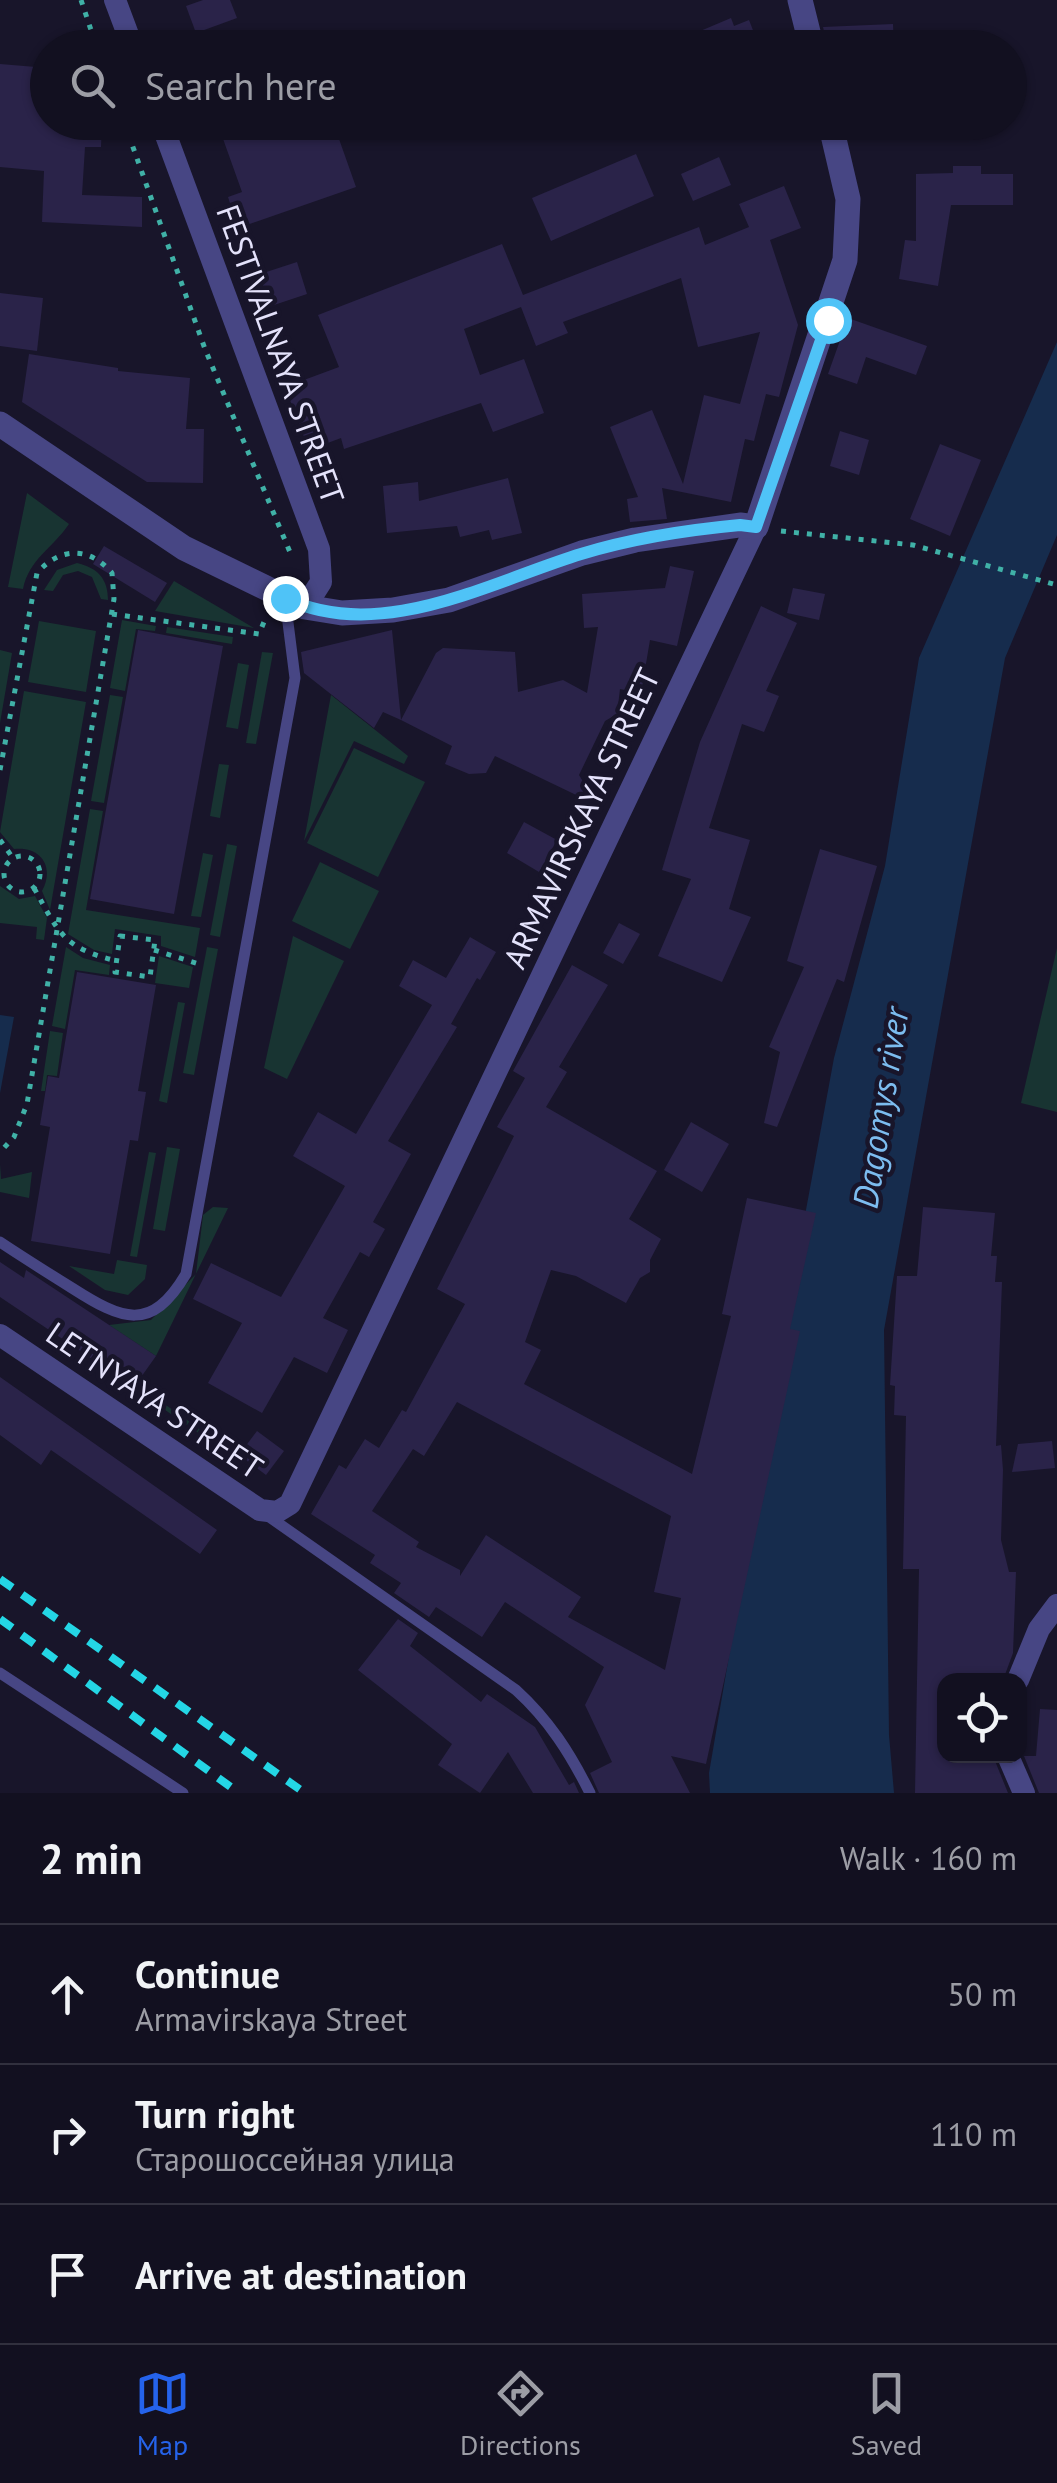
<!DOCTYPE html>
<html lang="en">
<head>
<meta charset="utf-8">
<style>
  :root { --surface:#121020; --page:#1b1929; --text:#f1f3f6; --muted:#9c9da5; --line:#31303e; --accent:#2563eb }
  body { margin:0; font-family:"PT Sans",sans-serif; background:var(--page); color:var(--text) }
  .controls { position:absolute; right:30px; bottom:30px; display:grid; overflow:hidden; border-radius:20px; box-shadow:0 2px 8px #0004 }
  .controls button { width:90px; height:90px; display:grid; place-items:center; padding:0; border:0; border-bottom:2px solid var(--line); background:var(--surface); color:var(--text); font:50px sans-serif }
  .stop { position:absolute; width:30px; height:30px; margin:-22px; border:8px solid #4fc3f7; border-radius:50%; background:#fff }
  .stop.end { background:#4fc3f7; border-color:#fff; box-shadow:0 2px 10px #0008 }
  .list { margin:0; padding:0; list-style:none }
  h2 { display:flex; justify-content:space-between; align-items:center; height:130px; margin:0; padding:0 40px; font-size:42px }
  h2 small { font-size:32px; font-weight:400; color:var(--muted) }
  .list li { display:grid; grid-template-columns:65px 1fr auto; gap:30px; align-items:center; box-sizing:border-box; height:140px; padding:0 40px; border-top:2px solid var(--line) }
  .list b { display:block; font-size:38px; white-space:nowrap }
  .list p { margin:0; font-size:32px; white-space:nowrap; color:var(--muted) }
  .list em { font-size:32px; font-style:normal; color:var(--muted) }
  .icon { flex:none; width:55px; height:55px; fill:none; stroke:currentColor; stroke-width:2; stroke-linecap:round; stroke-linejoin:round }
  .map { position:relative; flex:none; width:1057px; height:1793px; overflow:hidden }
  .search { position:absolute; background:var(--surface); box-shadow:0 2px 8px #0004; left:30px; right:30px; top:30px; height:110px; display:flex; align-items:center; gap:25px; box-sizing:border-box; padding:0 35px; border-radius:55px; color:var(--muted); font-size:38px }
  .sheet { height:550px; background:var(--surface) }
  nav { display:flex; justify-content:space-around; align-items:center; box-sizing:border-box; height:140px; border-top:2px solid var(--line); background:var(--surface); font-size:28px; color:var(--muted) }
  nav a { display:grid; justify-items:center; gap:5px }
  nav .on { color:var(--accent) }
  .map>svg:first-child { display:block }
  .green { fill:#183432 }
  .water { fill:#162c4d }
  .building { fill:#2a2349; fill-rule:evenodd }
  .lines { fill:none; stroke-linecap:round; stroke-linejoin:round }
  .path { stroke:#40b1a7; stroke-width:5; stroke-dasharray:5 8; stroke-linecap:butt }
  .service { stroke:#474684; stroke-width:11 }
  .minor { stroke:#474684; stroke-width:22 }
  .tertiary { stroke:#474684; stroke-width:25 }
  .rail { stroke:#24d6e5; stroke-width:8; stroke-dasharray:15 12; stroke-linecap:butt }
  .route { stroke:#4fc3f7; stroke-width:12 }
  .labels { text-anchor:middle; dominant-baseline:central; stroke-width:9; stroke-linejoin:round; paint-order:stroke }
  .street-label { font-size:32px; fill:#e4e2fb; stroke:#18152a }
  .water-label { font-size:35px; font-style:italic; fill:#7cbcef; stroke:#18152a }
</style>
</head>
<body>
<div class="map">
<svg width="1057" height="1793" viewBox="0 0 1057 1793">
  <rect width="100%" height="100%" fill="#18152a"/>
  <g class="green">
    <path d="M27,493L69,524C53,548 29,559 23,589L8,587Z"/>
    <path d="M77,563C98,568 108,579 108,600L101,599L92,577L78,571L63,575L53,591L44,590L57,570Z"/>
    <polygon points="174,581 254,628 155,611"/>
    <polygon points="122,620 156,626 155,631 136,629 125,691 110,688"/>
    <polygon points="39,621 96,631 86,692 28,682"/>
    <polygon points="167,627 233,637 232,644 166,633"/>
    <polygon points="0,650 12,653 0,723"/>
    <polygon points="262,652 273,653 256,744 246,743"/>
    <polygon points="238,663 249,665 238,729 226,727"/>
    <path d="M24,691L86,702L50,910L42,891C55,867 41,846 14,849L0,832Z"/>
    <polygon points="110,695 123,697 104,803 91,801"/>
    <polygon points="331,695 408,756 404,764 354,741 304,841"/>
    <polygon points="354,748 425,782 378,877 307,843"/>
    <polygon points="219,764 229,765 220,818 210,816"/>
    <polygon points="90,809 103,811 86,910 200,928 195,957 161,946 161,936 115,929 112,954 94,950 68,934"/>
    <polygon points="227,844 237,846 220,937 210,935"/>
    <polygon points="203,853 213,855 201,917 191,916"/>
    <polygon points="320,862 379,891 350,949 292,921"/>
    <polygon points="0,886 19,899 35,896 47,918 44,940 36,939 37,927 0,923"/>
    <polygon points="293,936 344,961 287,1079 264,1068"/>
    <polygon points="66,947 83,958 110,965 109,975 75,970 65,1029 52,1026"/>
    <polygon points="207,947 218,949 194,1075 183,1073"/>
    <polygon points="1057,948 1057,1112 1021,1103"/>
    <polygon points="159,956 193,967 189,988 155,983"/>
    <polygon points="178,1002 185,1003 167,1103 159,1101"/>
    <polygon points="50,1031 63,1033 57,1076 47,1075 45,1091 41,1091"/>
    <polygon points="167,1147 180,1149 165,1231 153,1229"/>
    <polygon points="149,1152 156,1153 137,1257 130,1256"/>
    <polygon points="0,1164 1,1179 32,1172 29,1198 0,1192"/>
    <polygon points="213,1207 228,1208 156,1356 109,1325 151,1320 196,1274 203,1215"/>
    <polygon points="117,1260 147,1265 145,1279 128,1295 105,1290 69,1266 114,1274"/>
    <polygon points="153,1396 238,1456 235,1459 151,1400"/>
  </g>
  <g class="water">
    <polygon points="1057,342 1057,535 1005,658 884,1330 889,1735 894,1793 710,1793 709,1773 794,1275 834,1058 885,866 919,658"/>
    <polygon points="0,1015 14,1017 0,1093"/>
  </g>
  <g class="building">
    <polygon points="203,0 230,0 237,18 196,33 186,6"/>
    <polygon points="731,18 734,26 749,20 760,48 660,48"/>
    <polygon points="893,24 894,48 828,48 823,27"/>
    <polygon points="0,64 48,68 48,122 102,122 101,147 85,147 82,195 142,197 142,227 42,222 44,171 0,167"/>
    <polygon points="217,122 333,122 356,187 238,228 228,197 242,192"/>
    <polygon points="636,154 654,196 551,241 532,198"/>
    <polygon points="719,157 731,185 693,201 681,174"/>
    <polygon points="953,166 981,166 981,174 1013,174 1013,205 951,205 938,286 899,279 905,240 916,241 916,174 953,173"/>
    <polygon points="784,186 801,228 770,240 798,325 779,397 766,394 754,441 745,439 731,502 662,488 667,519 630,522 627,499 638,497 610,427 652,410 683,484 704,395 740,404 760,332 698,347 681,278 563,322 568,333 536,346 521,307 464,329 480,375 524,359 544,413 493,432 481,403 344,449 341,438 309,450 285,387 339,367 318,315 502,244 523,295 699,227 705,245 749,227 739,204"/>
    <polygon points="297,262 307,294 262,309 251,277"/>
    <polygon points="0,293 43,298 37,351 0,346"/>
    <polygon points="848,318 927,346 916,375 866,357 857,384 828,374"/>
    <polygon points="29,354 118,368 118,371 190,378 186,429 204,429 203,483 147,482 22,402"/>
    <polygon points="840,431 869,440 859,475 830,466"/>
    <polygon points="940,444 981,460 950,536 910,519"/>
    <polygon points="508,478 522,533 492,540 489,530 460,537 457,526 387,533 383,486 418,482 419,501"/>
    <polygon points="104,546 167,583 155,602 93,564"/>
    <polygon points="670,566 694,571 677,646 650,640 641,693 620,689 617,714 605,721 579,775 597,805 495,756 486,773 469,774 445,764 452,746 401,720 436,653 443,648 515,652 518,692 563,680 587,693 598,627 584,628 582,594 665,588"/>
    <polygon points="793,588 825,594 819,620 787,613"/>
    <polygon points="761,606 797,623 766,691 779,696 764,732 742,724 709,828 750,840 729,909 751,917 722,982 658,956 691,879 662,870 700,742"/>
    <polygon points="138,630 223,646 174,914 90,899"/>
    <polygon points="392,630 401,720 383,712 374,728 304,673 301,652"/>
    <polygon points="524,822 557,840 539,872 507,853"/>
    <polygon points="820,849 877,866 844,982 837,979 777,1127 764,1123 780,1052 769,1047 804,967 787,961"/>
    <polygon points="619,923 640,934 623,964 603,953"/>
    <polygon points="470,937 496,952 480,980 477,978 451,1024 457,1027 388,1141 411,1154 373,1222 385,1229 369,1257 360,1252 323,1318 348,1330 327,1373 294,1357 262,1413 208,1383 242,1323 193,1299 211,1263 281,1297 345,1186 293,1156 318,1112 356,1134 432,1005 399,986 413,960 446,978"/>
    <path d="M572,965L608,985L559,1067L567,1072L546,1107L657,1171L629,1219L661,1239L650,1260V1272L640,1278L626,1303L576,1276L551,1270L525,1342L541,1350L524,1384L692,1474L731,1316L722,1314L747,1198L816,1213L790,1329L800,1331L706,1764L671,1756L690,1793H599L590,1773L612,1762L585,1705L604,1667L505,1602L482,1637L436,1607L429,1617L394,1593L401,1583L370,1563L375,1555L311,1514L339,1465L346,1469L365,1439L379,1448L402,1410L406,1412L465,1304L437,1289L514,1136L497,1127L525,1078L513,1071ZM457,1402L671,1516L654,1592L681,1598L665,1670L568,1617L581,1597L486,1535L460,1576V1570L416,1547L419,1542L372,1511L413,1449L424,1456Z"/>
    <polygon points="77,972 156,985 138,1091 146,1092 138,1141 130,1140 110,1254 31,1241 50,1127 40,1125 48,1076 59,1078"/>
    <polygon points="691,1122 729,1144 702,1192 664,1170"/>
    <polygon points="923,1207 995,1213 991,1256 997,1256 995,1282 1002,1282 996,1446 1001,1445 1003,1470 1001,1540 1009,1572 1016,1572 1013,1653 1003,1680 944,1680 944,1756 993,1756 1008,1793 915,1793 919,1569 903,1569 906,1416 894,1415 895,1386 890,1385 897,1276 917,1276"/>
    <polygon points="0,1262 24,1278 26,1270 156,1356 134,1387 0,1297"/>
    <polygon points="0,1377 217,1530 200,1554 51,1450 41,1465 0,1435"/>
    <polygon points="257,1431 284,1451 266,1475 239,1455"/>
    <polygon points="1052,1441 1055,1468 1012,1472 1018,1444"/>
    <polygon points="398,1619 418,1633 410,1646 481,1702 487,1694 535,1727 569,1785 574,1782 579,1793 533,1793 508,1752 480,1793 438,1765 452,1744 358,1670"/>
    <polygon points="1040,1709 1057,1710 1057,1793 1039,1793 1024,1756 1036,1756"/>
  </g>
  <g class="lines">
    <g class="path">
      <polyline points="81,0 97,48"/>
      <polyline points="124,122 205,349 292,557"/>
      <polyline points="781,531 913,545 1057,585"/>
      <polyline points="112,614 259,634 266,617"/>
      <path d="M0,770L37,573C60,547 89,546 112,573L114,599L27,1104L14,1137L0,1152"/>
      <polyline points="0,840 13,858"/>
      <circle cx="22" cy="874" r="18"/>
      <path d="M34,888C59,933 63,948 117,961"/>
      <polygon points="120,936 155,940 150,977 115,972"/>
      <polyline points="154,950 199,964"/>
    </g>
    <g class="service">
      <path d="M0,1242C24,1258 48,1273 72,1288C122,1320 151,1333 186,1274L295,678L285,599"/>
      <path d="M268,1516L516,1690C549,1720 570,1753 590,1793"/>
      <polyline points="0,1673 183,1793"/>
    </g>
    <g class="minor">
      <polyline points="115,0 133,48"/>
      <polyline points="161,122 319,549 321,582 305,607"/>
      <polyline points="0,1335 260,1510 277,1512 290,1504 756,527"/>
      <polyline points="1018,1680 1039,1629 1057,1605"/>
      <polyline points="1008,1756 1024,1793"/>
    </g>
    <g class="tertiary">
      <polyline points="800,0 812,48"/>
      <polyline points="0,424 184,548 305,607 342,613 393,610 449,600 582,553 635,540 740,525 756,527 845,260 848,199 830,122"/>
    </g>
    <g class="rail">
      <polyline points="0,1579 305,1793"/>
      <polyline points="0,1619 239,1793"/>
    </g>
  </g>
  <g class="lines">
    <path class="route" d="M285,598C380,644 490,582 581,554C633,538 686,530 740,525L756,527L828,320"/>
  </g>
  <g class="labels">
    <g class="street-label">
      <text transform="translate(281 354) rotate(70)">FESTIVALNAYA STREET</text>
      <text transform="translate(581 818) rotate(-65)">ARMAVIRSKAYA STREET</text>
      <text transform="translate(155 1400) rotate(34)">LETNYAYA STREET</text>
    </g>
    <g class="water-label">
      <text transform="translate(880 1108) rotate(-81)">Dagomys river</text>
    </g>
  </g>
</svg>
<div class="controls">
<button><svg class="icon" aria-label="locate" viewBox="0 0 24 24"><circle cx="12" cy="12" r="6"/><path d="M12 2v4M12 18v4M2 12h4M18 12h4"/></svg></button>
</div>
<div class="stop" style="left:828px;top:320px"></div>
<div class="stop end" style="left:285px;top:598px"></div>
<div class="search"><svg class="icon" aria-label="search" viewBox="0 0 24 24"><circle cx="10" cy="10" r="6"/><path d="M15 15l6 6"/></svg>Search here</div>
</div>
<section class="sheet">
<h2>2 min<small>Walk · 160 m</small></h2>
<ul class="list">
<li><svg class="icon" aria-label="ahead" viewBox="0 0 24 24"><path d="M12 20V5M6 11l6-6 6 6"/></svg><div><b>Continue</b><p>Armavirskaya Street</p></div><em>50 m</em></li>
<li><svg class="icon" aria-label="right" viewBox="0 0 24 24"><path d="M7 20v-9h11M14 6l5 5-5 5"/></svg><div><b>Turn right</b><p>Старошоссейная улица</p></div><em>110 m</em></li>
<li><svg class="icon" aria-label="arrive" viewBox="0 0 24 24"><path d="M6 21V4h12l-3 4 3 4H6"/></svg><div><b>Arrive at destination</b></div></li>
</ul>
</section>
<nav>
<a class="on"><svg class="icon" aria-label="map" viewBox="0 0 24 24"><path d="M3 6l6-2 6 2 6-2v14l-6 2-6-2-6 2zM9 4v14M15 6v14"/></svg>Map</a>
<a><svg class="icon" aria-label="directions" viewBox="0 0 24 24"><path d="M12 3l9 9-9 9-9-9zM9 14v-3h6M13 9l2 2-2 2"/></svg>Directions</a>
<a><svg class="icon" aria-label="saved" viewBox="0 0 24 24"><path d="M7 4h10v16l-5-4-5 4z"/></svg>Saved</a>
</nav>
</body>
</html>
